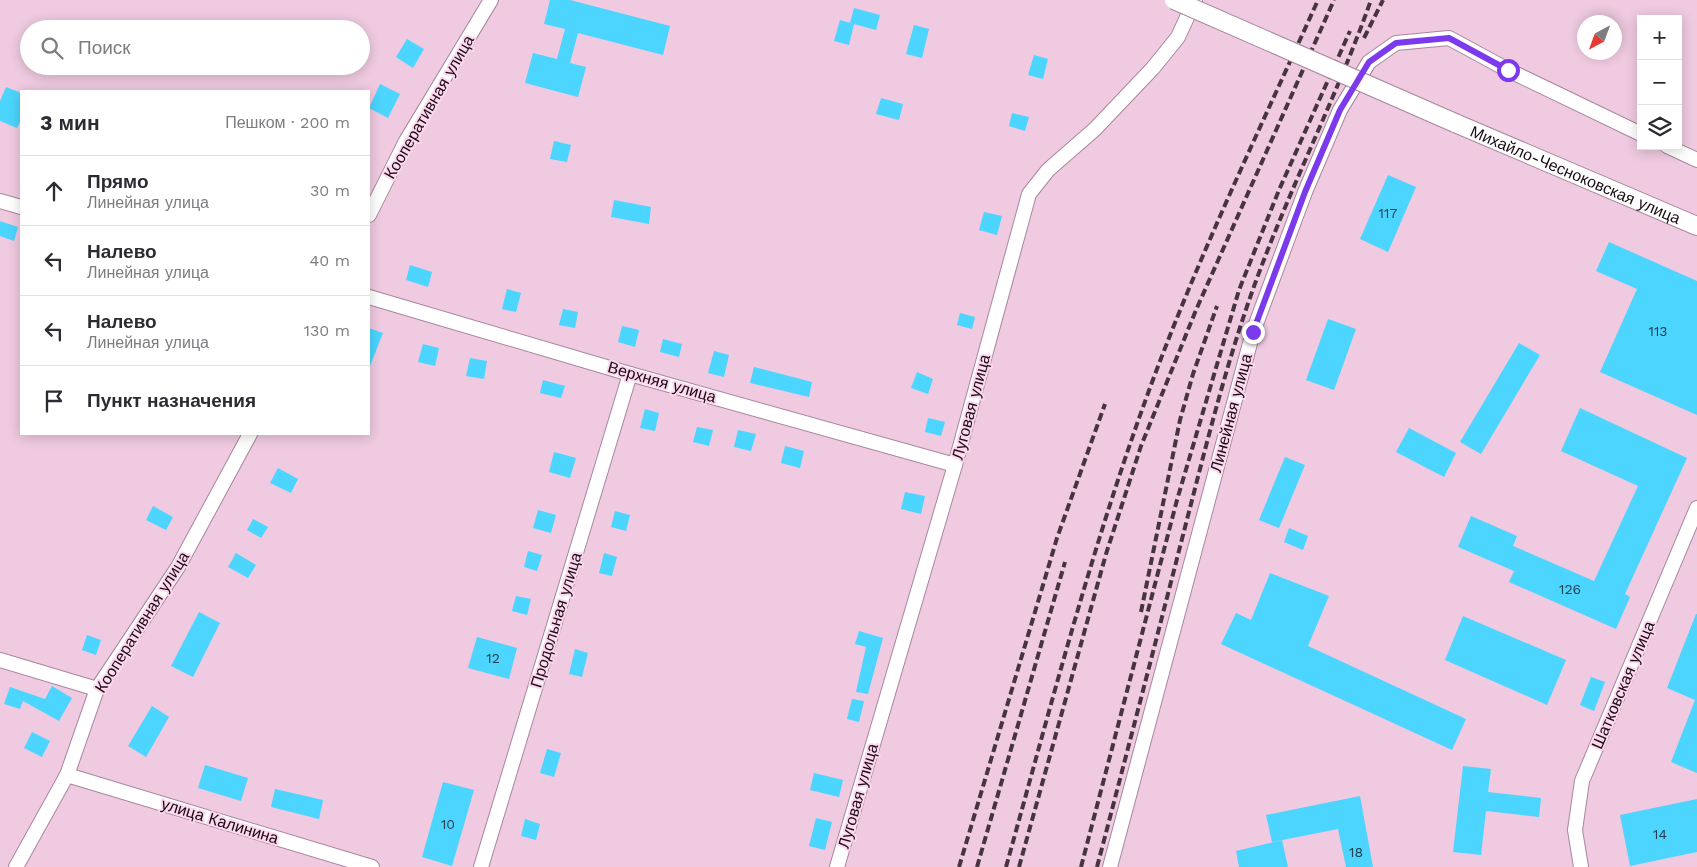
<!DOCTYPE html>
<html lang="ru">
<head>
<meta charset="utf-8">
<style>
  :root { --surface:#fff; --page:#f7f7f7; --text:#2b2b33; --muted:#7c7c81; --line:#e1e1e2 }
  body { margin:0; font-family:"Work Sans",sans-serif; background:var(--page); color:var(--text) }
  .controls { position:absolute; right:15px; top:15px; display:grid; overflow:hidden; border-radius:0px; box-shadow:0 2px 12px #0003 }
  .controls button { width:45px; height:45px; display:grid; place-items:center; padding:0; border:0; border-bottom:1px solid var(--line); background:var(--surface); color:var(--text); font:25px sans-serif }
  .compass { position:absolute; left:1577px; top:15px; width:45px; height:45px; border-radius:50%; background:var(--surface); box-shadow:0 2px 12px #0003; rotate:221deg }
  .stop { position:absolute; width:15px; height:15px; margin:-11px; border:4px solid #7c3aed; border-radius:50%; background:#fff }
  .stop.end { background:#7c3aed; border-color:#fff; box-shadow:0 1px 5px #0008 }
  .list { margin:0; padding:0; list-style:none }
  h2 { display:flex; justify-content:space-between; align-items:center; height:65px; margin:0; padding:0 20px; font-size:21px }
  h2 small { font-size:16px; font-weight:400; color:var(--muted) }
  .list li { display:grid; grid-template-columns:32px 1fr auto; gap:15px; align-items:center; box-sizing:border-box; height:70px; padding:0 20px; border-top:1px solid var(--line) }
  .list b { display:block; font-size:19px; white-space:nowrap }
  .list p { margin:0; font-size:16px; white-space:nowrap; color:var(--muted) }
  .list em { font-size:16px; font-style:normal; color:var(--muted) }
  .icon { flex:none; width:28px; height:28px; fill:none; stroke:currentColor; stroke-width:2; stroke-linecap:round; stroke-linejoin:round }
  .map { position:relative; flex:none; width:1697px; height:867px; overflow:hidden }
  .search { position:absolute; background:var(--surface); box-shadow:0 2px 12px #0003; left:20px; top:20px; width:350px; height:55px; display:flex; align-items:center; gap:12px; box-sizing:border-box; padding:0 18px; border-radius:28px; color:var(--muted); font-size:19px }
  .panel { position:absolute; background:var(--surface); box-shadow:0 2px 12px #0003; left:20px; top:90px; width:350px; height:345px; border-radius:0px }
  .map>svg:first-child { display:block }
  .building { fill:#4cd5fe }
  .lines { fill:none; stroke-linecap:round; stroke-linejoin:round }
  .minor-casing { stroke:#a9879c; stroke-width:16 }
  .tertiary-casing { stroke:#a9879c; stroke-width:20 }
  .minor { stroke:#fff; stroke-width:14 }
  .tertiary { stroke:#fff; stroke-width:18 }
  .rail { stroke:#46343f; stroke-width:4; stroke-dasharray:8 4; stroke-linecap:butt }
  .tertiary-bridge-casing { stroke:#a9879c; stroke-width:20; stroke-linecap:butt }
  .tertiary-bridge { stroke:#fff; stroke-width:18 }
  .route { stroke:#7c3aed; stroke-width:6 }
  .labels { text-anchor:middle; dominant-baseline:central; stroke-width:4; stroke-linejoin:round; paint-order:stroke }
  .number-label { font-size:14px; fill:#253e4e }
  .street-label { font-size:16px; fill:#180b13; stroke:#fcd7ed }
</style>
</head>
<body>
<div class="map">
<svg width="1697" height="867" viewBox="0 0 1697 867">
  <rect width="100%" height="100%" fill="#efcae0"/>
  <g class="building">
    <polygon points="550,0 570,0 670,26 663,55 578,33 570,63 586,67 578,97 525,83 533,53 557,59 565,29 544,24"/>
    <polygon points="854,8 880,15 876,30 850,23"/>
    <polygon points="840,20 854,24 849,45 834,41"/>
    <polygon points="914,25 929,29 922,58 906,54"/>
    <polygon points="407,39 424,49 413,68 396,57"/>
    <polygon points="1034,55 1048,59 1043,79 1028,75"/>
    <polygon points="380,84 400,94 388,118 369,108"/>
    <polygon points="6,87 21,93 21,120 17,128 0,121 0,101"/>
    <polygon points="881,98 903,104 899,120 876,114"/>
    <polygon points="1012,113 1029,117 1025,131 1009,126"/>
    <polygon points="554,141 571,145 567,162 550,159"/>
    <polygon points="1388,175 1416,187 1388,252 1360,239"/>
    <polygon points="614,200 651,207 649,224 611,217"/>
    <polygon points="984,212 1002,216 997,235 979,230"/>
    <polygon points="0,221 18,227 14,241 0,236"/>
    <polygon points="1609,242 1697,281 1697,415 1600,372 1637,289 1596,271"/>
    <polygon points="410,265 432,272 428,287 406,280"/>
    <polygon points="507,289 521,293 516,312 502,309"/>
    <polygon points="563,309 578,312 575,328 559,325"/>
    <polygon points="960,313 975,317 972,329 957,325"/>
    <polygon points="1328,319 1356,329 1334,390 1306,380"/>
    <polygon points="622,326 639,330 635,347 618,342"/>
    <polygon points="369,328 383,333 370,366 369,366"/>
    <polygon points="663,339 682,344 679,357 660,352"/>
    <polygon points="1519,343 1540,355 1481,454 1460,442"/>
    <polygon points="423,344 439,348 435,366 418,362"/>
    <polygon points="714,351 729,355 724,377 708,373"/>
    <polygon points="470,358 487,361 484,379 466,376"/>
    <polygon points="754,367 812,382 809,397 750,383"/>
    <polygon points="917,372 933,379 928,394 911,388"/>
    <polygon points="543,380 565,386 561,398 540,393"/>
    <polygon points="1580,408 1687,458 1625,594 1630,597 1616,629 1509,582 1514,571 1458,547 1471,516 1517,536 1513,546 1594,581 1638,486 1561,451"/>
    <polygon points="645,409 659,413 655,431 640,428"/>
    <polygon points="928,418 945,422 941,436 925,432"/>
    <polygon points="697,427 713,430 709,446 693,442"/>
    <polygon points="1409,428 1456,453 1444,477 1396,452"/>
    <polygon points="738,430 756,434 751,451 734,447"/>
    <polygon points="785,446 804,451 800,468 781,463"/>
    <polygon points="554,452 576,458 570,478 549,472"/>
    <polygon points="1285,457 1305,465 1279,528 1259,520"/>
    <polygon points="278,468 298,479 291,493 270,483"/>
    <polygon points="905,492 925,496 921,514 901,509"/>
    <polygon points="153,506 173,517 166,530 146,520"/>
    <polygon points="538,510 556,515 551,533 533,528"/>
    <polygon points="615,511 630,515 626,531 611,527"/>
    <polygon points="253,519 268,527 261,538 247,530"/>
    <polygon points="1289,528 1308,536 1303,550 1284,542"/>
    <polygon points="528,551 542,555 537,571 524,567"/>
    <polygon points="236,553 256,565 248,578 228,567"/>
    <polygon points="604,553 617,557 612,576 599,573"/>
    <polygon points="1270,573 1329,596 1308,646 1466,719 1452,750 1221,644 1236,613 1251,620"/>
    <polygon points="516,596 531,599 527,615 512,611"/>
    <polygon points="199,612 220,623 193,677 171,666"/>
    <polygon points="1696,614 1697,614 1697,773 1671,762 1695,700 1667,688"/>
    <polygon points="1463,616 1566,660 1547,705 1445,660"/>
    <polygon points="859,631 883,638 868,694 856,692 866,647 855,644"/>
    <polygon points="87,635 101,640 96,655 82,650"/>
    <polygon points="477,637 517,648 509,679 468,668"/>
    <polygon points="575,649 588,653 582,677 569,674"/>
    <polygon points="1591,677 1605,682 1594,711 1580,705"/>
    <polygon points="52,686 72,698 59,721 23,701 20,709 4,704 10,687 45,699"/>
    <polygon points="852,699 864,701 859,722 847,719"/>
    <polygon points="152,706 169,717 146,757 128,746"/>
    <polygon points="32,732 50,741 42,757 24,748"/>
    <polygon points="547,749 561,753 554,777 540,773"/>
    <polygon points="205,765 248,778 241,801 198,788"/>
    <polygon points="1463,766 1491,769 1488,792 1541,798 1539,817 1486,811 1481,855 1453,852"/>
    <polygon points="814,773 843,780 839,797 810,790"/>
    <polygon points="443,782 474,790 452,866 422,857"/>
    <polygon points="275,789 323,800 319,819 271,807"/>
    <polygon points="1360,796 1373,867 1346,867 1338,829 1272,842 1266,815"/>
    <polygon points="1697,799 1697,852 1630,866 1620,815"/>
    <polygon points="816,818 832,822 825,850 809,846"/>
    <polygon points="525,819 540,824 536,840 521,836"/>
    <polygon points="1282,840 1288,867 1239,867 1236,851"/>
  </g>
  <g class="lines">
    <defs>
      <g id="minor">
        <polyline points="1667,146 1697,160"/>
        <polyline points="0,201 21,207"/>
        <polyline points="369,215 406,141 491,0"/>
        <polyline points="369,297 630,374 955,465"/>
        <polyline points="0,660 97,689"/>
        <polyline points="67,775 372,867"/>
        <polyline points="16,867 67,775 97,689 178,567 250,434"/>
        <polyline points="481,867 630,374"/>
        <polyline points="837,867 955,465 1029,194 1048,170 1095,129 1153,68 1178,37 1195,0"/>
        <polyline points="1110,867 1253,332 1305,192 1340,110 1369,62 1396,43 1449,38 1508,70 1641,134"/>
        <polyline points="1581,867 1575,830 1582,781 1697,508"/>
      </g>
      <g id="tertiary">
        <path id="s1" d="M1455,123L1697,226"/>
      </g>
    </defs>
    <use href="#minor" class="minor-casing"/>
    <use href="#tertiary" class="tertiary-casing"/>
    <use href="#minor" class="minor"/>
    <use href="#tertiary" class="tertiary"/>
    <g class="rail">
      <polyline points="1364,38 1383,0"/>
      <polyline points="1141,612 1180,420 1193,374 1217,306"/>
      <polyline points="959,867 1057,538 1105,404"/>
      <polyline points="977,867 1065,562"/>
      <path d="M1006,867C1050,709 1091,550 1147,396C1196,261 1259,131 1318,0"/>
      <polyline points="1019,867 1106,554 1141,446 1196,310 1334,0"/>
      <polyline points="1081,867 1177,500 1239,290 1279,190 1350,31"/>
      <path d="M1097,867C1126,756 1155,645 1183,535C1204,454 1224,371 1252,292C1287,193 1336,99 1371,0"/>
    </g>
    <defs>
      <polyline id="tertiary-bridge" points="1174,0 1455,123"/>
    </defs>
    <use href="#tertiary-bridge" class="tertiary-bridge-casing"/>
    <use href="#tertiary-bridge" class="tertiary-bridge"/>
  </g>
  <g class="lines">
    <polyline class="route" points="1253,332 1305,192 1340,110 1369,62 1396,43 1449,38 1508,70"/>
  </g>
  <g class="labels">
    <g class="number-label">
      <text x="1388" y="213">117</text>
      <text x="1658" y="331">113</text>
      <text x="1570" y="589">126</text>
      <text x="493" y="658">12</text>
      <text x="448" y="824">10</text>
      <text x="1660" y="834">14</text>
      <text x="1356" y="852">18</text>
    </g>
    <g class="street-label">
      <text transform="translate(429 107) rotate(-60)">Кооперативная улица</text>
      <text stroke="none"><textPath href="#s1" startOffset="131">Михайло-Чесноковская улица</textPath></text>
      <text transform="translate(662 382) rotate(16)">Верхняя улица</text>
      <text transform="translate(971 407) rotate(-75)">Луговая улица</text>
      <text transform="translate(1231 413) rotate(-75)">Линейная улица</text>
      <text transform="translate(556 620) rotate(-73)">Продольная улица</text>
      <text transform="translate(142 622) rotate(-58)">Кооперативная улица</text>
      <text transform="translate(1623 685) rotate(-67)">Шатковская улица</text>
      <text transform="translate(858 796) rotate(-74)">Луговая улица</text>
      <text transform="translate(220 821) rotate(17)">улица Калинина</text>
    </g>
  </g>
</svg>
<div class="controls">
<button>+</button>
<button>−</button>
<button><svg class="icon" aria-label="layers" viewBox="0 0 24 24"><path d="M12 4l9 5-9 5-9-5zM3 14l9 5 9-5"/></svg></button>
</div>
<svg class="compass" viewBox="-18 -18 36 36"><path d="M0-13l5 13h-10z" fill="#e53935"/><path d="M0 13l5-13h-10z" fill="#7c7c81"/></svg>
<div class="stop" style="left:1508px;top:70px"></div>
<div class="stop end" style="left:1253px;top:332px"></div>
<div class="search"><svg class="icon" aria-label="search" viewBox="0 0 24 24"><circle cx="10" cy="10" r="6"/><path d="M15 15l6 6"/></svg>Поиск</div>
<section class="panel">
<h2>3 мин<small>Пешком · 200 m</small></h2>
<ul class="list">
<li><svg class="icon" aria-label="ahead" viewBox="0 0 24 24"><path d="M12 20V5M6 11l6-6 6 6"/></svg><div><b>Прямо</b><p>Линейная улица</p></div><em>30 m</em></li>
<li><svg class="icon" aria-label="left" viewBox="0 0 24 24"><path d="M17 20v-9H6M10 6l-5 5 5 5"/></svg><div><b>Налево</b><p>Линейная улица</p></div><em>40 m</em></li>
<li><svg class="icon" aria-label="left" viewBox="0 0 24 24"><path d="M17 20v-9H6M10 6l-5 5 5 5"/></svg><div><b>Налево</b><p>Линейная улица</p></div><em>130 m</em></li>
<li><svg class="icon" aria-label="arrive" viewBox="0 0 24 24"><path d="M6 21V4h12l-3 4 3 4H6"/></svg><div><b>Пункт назначения</b></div></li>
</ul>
</section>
</div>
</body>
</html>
